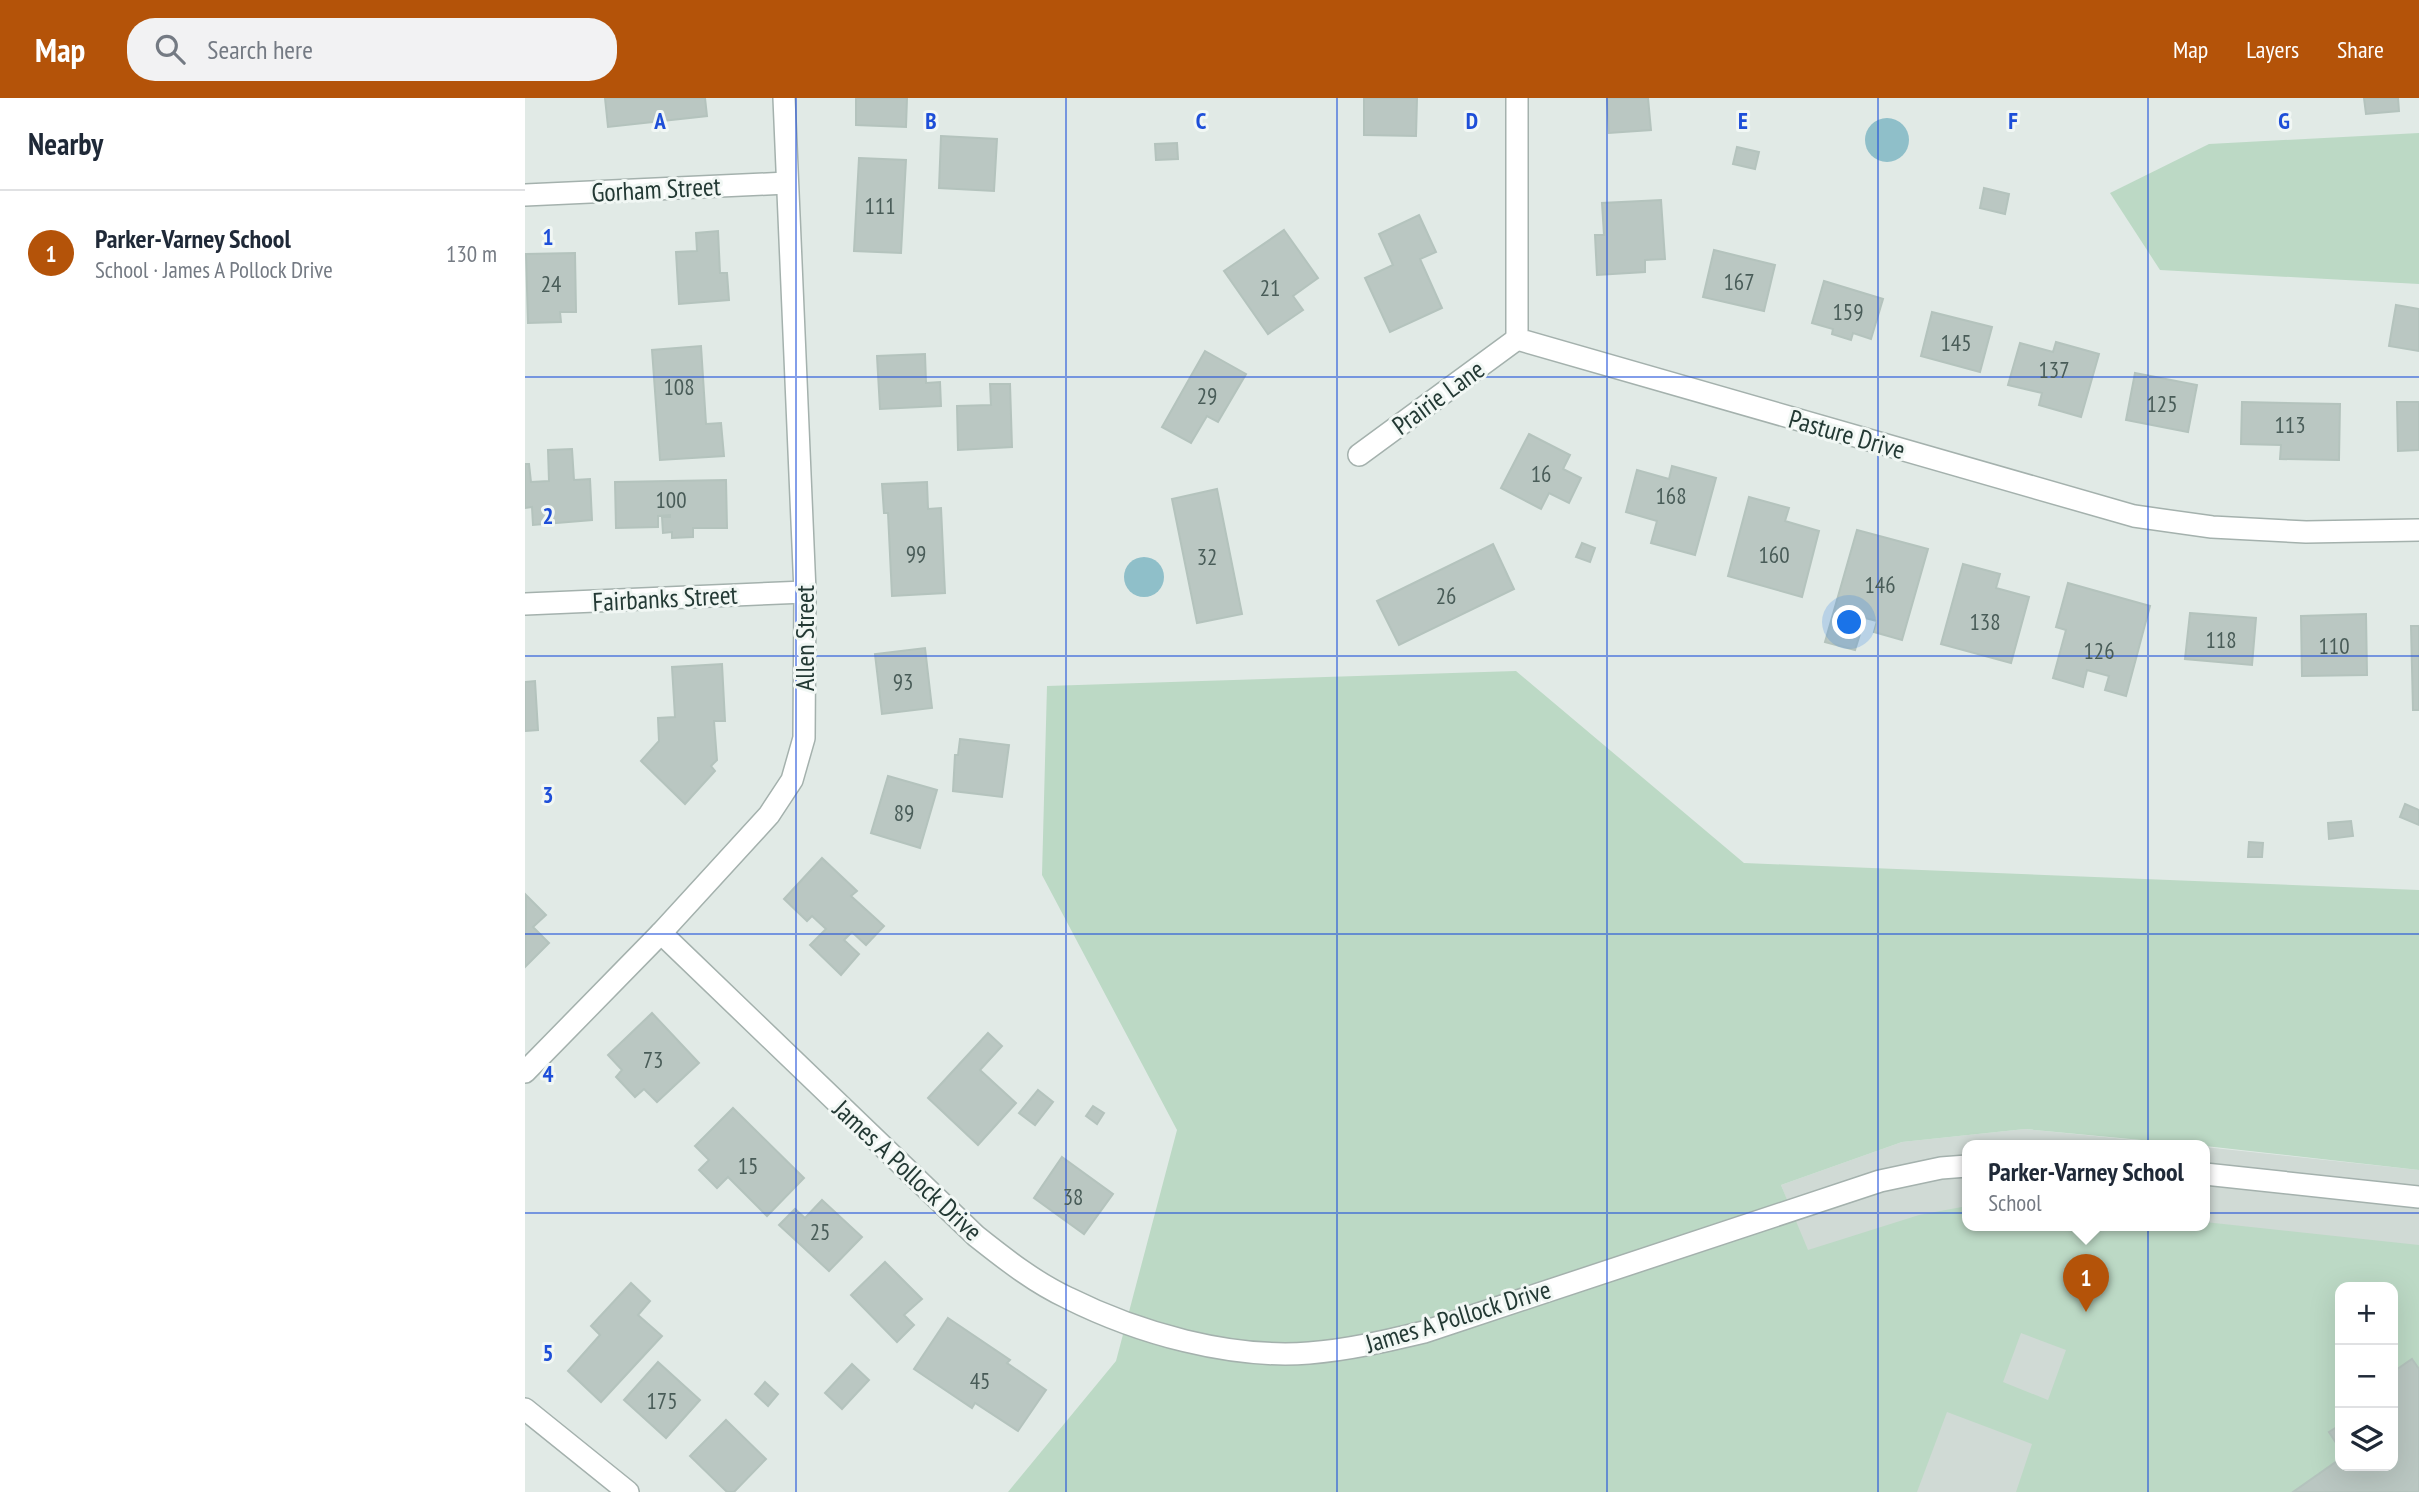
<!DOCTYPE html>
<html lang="en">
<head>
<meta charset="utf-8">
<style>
  :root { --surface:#fff; --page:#f2f2f3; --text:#1f2937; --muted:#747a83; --line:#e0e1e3; --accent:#b45309 }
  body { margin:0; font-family:"PT Sans Narrow",sans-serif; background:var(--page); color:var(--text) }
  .controls { position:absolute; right:21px; bottom:21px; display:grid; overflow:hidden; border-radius:14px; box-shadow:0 7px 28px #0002 }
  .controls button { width:63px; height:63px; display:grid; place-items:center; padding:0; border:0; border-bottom:2px solid var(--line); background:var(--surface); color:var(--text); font:35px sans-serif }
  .you { position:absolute; left:1325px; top:525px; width:24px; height:24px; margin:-18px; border:5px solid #fff; border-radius:50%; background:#1a73e8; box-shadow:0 0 0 10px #1a73e833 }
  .badge { display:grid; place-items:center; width:46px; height:46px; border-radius:50%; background:var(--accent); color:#fff; font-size:23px; font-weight:700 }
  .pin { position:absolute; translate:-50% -58px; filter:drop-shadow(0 2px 4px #0008) }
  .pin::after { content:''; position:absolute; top:37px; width:24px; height:21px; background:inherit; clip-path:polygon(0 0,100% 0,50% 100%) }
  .popup { position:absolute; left:1437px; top:1042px; width:248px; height:91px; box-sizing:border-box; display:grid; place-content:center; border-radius:14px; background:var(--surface); filter:drop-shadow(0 2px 5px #0005); font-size:23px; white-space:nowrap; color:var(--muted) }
  .popup b { font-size:26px; color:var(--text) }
  .popup::after { content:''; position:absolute; left:50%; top:100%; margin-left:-14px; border:14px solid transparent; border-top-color:var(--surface) }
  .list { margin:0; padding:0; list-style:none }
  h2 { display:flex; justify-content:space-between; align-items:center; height:91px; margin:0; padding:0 28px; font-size:30px }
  h2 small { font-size:23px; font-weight:400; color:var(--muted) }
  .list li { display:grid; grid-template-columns:46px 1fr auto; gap:21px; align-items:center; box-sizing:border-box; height:126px; padding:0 28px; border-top:2px solid var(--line) }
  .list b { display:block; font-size:26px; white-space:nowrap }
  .list p { margin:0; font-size:23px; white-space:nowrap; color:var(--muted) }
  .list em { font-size:23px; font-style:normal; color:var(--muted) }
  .icon { flex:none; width:38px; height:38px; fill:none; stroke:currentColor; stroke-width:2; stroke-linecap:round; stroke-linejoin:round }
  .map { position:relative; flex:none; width:1894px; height:1394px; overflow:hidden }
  header { display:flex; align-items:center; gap:42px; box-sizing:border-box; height:98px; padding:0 35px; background:var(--accent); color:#fff }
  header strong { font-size:33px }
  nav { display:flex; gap:38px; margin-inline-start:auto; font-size:24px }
  .search { width:490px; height:63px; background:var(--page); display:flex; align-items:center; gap:18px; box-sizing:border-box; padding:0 24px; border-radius:28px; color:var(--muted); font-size:26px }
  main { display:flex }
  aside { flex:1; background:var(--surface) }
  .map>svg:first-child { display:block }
  .built { fill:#d0dad5; fill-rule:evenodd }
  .green { fill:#bcd9c5; fill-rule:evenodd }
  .water { fill:#8fbfc9 }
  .building { fill:#bac7c2; stroke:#b4c3bd; stroke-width:2 }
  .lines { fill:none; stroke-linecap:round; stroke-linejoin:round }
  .minor-casing { stroke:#a4b1ad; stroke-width:24 }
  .minor { stroke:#fff; stroke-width:21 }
  .grid { fill:none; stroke:#1d4ed8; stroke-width:2; stroke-opacity:0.55 }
  .labels { text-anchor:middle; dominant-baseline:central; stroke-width:6; stroke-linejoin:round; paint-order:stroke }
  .number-label { font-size:23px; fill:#495c58 }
  .street-label { font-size:26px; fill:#233934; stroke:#f1f7f4 }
  .grid-label { font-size:23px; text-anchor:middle; font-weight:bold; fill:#1d4ed8; stroke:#f1f7f4; stroke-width:6; stroke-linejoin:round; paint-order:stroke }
</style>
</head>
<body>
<header>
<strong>Map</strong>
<div class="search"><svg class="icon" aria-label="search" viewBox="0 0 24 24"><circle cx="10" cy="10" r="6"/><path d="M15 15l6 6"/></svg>Search here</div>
<nav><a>Map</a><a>Layers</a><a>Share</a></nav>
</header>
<main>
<aside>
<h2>Nearby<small></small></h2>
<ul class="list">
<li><span class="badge">1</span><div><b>Parker-Varney School</b><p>School · James A Pollock Drive</p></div><em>130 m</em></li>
</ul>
</aside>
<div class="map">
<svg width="1894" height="1394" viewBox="0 0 1894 1394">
  <rect width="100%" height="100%" fill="#e1eae6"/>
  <path class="built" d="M1500,1031L1670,1048H1442V1128H1680V1049L1894,1072V1394H1154L1282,1152L1256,1087L1377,1044ZM1815,1189H1868V1368H1815Z"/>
  <g class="green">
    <polygon points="1894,35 1894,186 1635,172 1585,95 1684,46"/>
    <path d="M991,573L1219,765L1894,792V1072L1680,1048L1500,1031L1377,1044L1256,1087L1283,1152L1394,1117L1442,1108V1128H1680V1124L1894,1147V1271L1887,1261L1868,1274V1189H1815V1327L1804,1334L1815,1351V1361L1768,1394H1491L1507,1346L1422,1314L1392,1394H483L591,1263L652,1032L517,777L522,588ZM1496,1235L1541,1252L1523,1302L1478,1284Z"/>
  </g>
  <g class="water">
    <circle cx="1362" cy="42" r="22"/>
    <circle cx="619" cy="479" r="20"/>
  </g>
  <g class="building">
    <polygon points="80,0 180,0 182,18 83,29"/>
    <polygon points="331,0 382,0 381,29 331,27"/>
    <polygon points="839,0 892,0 891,38 839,37"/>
    <polygon points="1082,0 1123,0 1126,32 1084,35"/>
    <polygon points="1839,0 1873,0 1874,13 1841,16"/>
    <polygon points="416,38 472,41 469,93 414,90"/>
    <polygon points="652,45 653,61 631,62 630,46"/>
    <polygon points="1212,49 1234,54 1230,71 1208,66"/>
    <polygon points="334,60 381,62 376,155 329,153"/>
    <polygon points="1459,90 1484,96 1480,116 1455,110"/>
    <polygon points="1136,102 1140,161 1120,162 1120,174 1072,177 1070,137 1079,137 1077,105"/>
    <polygon points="894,117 911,154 895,161 917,210 865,234 840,180 868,167 854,136"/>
    <polygon points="759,132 793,180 768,198 778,212 743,236 699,173"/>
    <polygon points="193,133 195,175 202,175 204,202 154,206 151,154 172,153 171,135"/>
    <polygon points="1189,152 1250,167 1239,213 1178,199"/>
    <polygon points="50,155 51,214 35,214 36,224 3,225 1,156"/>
    <polygon points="1299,183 1358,201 1346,241 1328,235 1326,242 1307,236 1308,231 1287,225"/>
    <polygon points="1871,207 1894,211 1894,253 1864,248"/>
    <polygon points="1407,214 1467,229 1455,274 1396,258"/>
    <polygon points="1531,244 1574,256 1556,319 1514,307 1517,295 1483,287 1495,245 1528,254"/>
    <polygon points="176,248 181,326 196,325 199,358 135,362 127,252"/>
    <polygon points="680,253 721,276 693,324 682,318 666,345 637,329"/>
    <polygon points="400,256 401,285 415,284 416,308 355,311 352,258"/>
    <polygon points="1610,275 1672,287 1663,334 1601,322"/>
    <polygon points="465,286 485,286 487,349 433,352 432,308 466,307"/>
    <polygon points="1717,304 1815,306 1814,362 1755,361 1756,347 1716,346"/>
    <polygon points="1872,304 1894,304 1894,352 1873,353"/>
    <polygon points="1004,336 1045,357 1038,371 1056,380 1044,405 1024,395 1016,411 976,390"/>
    <polygon points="47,351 49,382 65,381 67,422 8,427 7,409 0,410 0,366 4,366 6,384 24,383 23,352"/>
    <polygon points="1147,368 1191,380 1170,457 1126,445 1132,423 1101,414 1112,372 1144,381"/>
    <polygon points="201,382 202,430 168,430 168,439 147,440 147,434 138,435 137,419 145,419 145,417 133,418 133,429 91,430 90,384"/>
    <polygon points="402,384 403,411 416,410 420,495 367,498 363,415 359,415 357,386"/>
    <polygon points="692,391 717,516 672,525 647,401"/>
    <polygon points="1224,399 1264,410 1260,423 1294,433 1277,499 1203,478"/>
    <polygon points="1332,432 1403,451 1377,542 1349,534 1352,523 1340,520 1330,552 1300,544"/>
    <polygon points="1057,445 1070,450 1065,464 1051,459"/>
    <polygon points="968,446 989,491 874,547 852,503"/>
    <polygon points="1438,466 1475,476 1471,490 1504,499 1486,565 1416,546"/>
    <polygon points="1543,485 1625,508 1601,598 1580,592 1584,578 1562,572 1558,589 1528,580 1541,532 1531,529"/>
    <polygon points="1665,515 1731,520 1727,567 1660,561"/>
    <polygon points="1841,516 1842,577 1777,578 1776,518"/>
    <polygon points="1886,528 1894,528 1894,612 1888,612"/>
    <polygon points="400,550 407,610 357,616 350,556"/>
    <polygon points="197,566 200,623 189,623 192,662 186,668 190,673 160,706 116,663 134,643 133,620 150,619 147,569"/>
    <polygon points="10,583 13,632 0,633 0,584"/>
    <polygon points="435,641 484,647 477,699 428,693 430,657 433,657"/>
    <polygon points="363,678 412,692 395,750 346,735"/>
    <polygon points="1880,706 1894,712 1894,727 1875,719"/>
    <polygon points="1826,723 1828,738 1804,741 1803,725"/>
    <polygon points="1724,744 1738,745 1737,759 1723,759"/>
    <polygon points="297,760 332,793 326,798 359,828 341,847 327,834 319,842 334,856 316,877 285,847 301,831 287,818 282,823 259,801"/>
    <polygon points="1,797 21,817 8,829 24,845 0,869"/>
    <polygon points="127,915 174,965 132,1004 119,991 110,999 91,979 97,972 83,957"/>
    <polygon points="463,935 477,948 455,972 491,1005 453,1047 403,1000"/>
    <polygon points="513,992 528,1004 510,1027 494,1015"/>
    <polygon points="568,1008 579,1015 572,1026 561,1018"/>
    <polygon points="208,1010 279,1080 242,1118 203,1079 192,1090 174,1072 184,1062 170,1048"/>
    <polygon points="537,1059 588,1096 559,1136 509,1100"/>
    <polygon points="297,1102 337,1139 304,1173 254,1127 270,1111 280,1120"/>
    <polygon points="360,1164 397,1201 379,1217 389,1227 372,1244 326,1197"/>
    <polygon points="106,1185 125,1203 113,1217 137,1238 76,1304 43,1273 75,1237 66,1228"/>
    <polygon points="423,1220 485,1262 482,1265 521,1292 493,1333 450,1305 447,1310 389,1271"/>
    <polygon points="1887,1261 1894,1271 1894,1394 1768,1394 1815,1361 1815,1368 1868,1368 1868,1274"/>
    <polygon points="133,1264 175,1302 141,1340 99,1302"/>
    <polygon points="327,1266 344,1282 317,1311 300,1295"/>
    <polygon points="240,1284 253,1296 243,1308 230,1296"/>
    <polygon points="201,1322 241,1361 209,1394 202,1394 165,1358"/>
    <polygon points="1815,1327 1815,1351 1804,1334"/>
  </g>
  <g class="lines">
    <defs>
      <g id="minor">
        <polyline points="992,0 992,241 1609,418 1687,429 1781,434 1894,432"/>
        <polyline points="0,97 262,85"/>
        <polyline points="834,357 992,241"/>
        <polyline points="0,506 280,494"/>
        <path d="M136,835L451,1138C480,1161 509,1184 543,1200C613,1235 705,1261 784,1255C823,1252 861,1243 899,1234L1355,1083L1416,1070L1442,1068"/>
        <polyline points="0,974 136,835 244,717 267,682 279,640 280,494 259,0"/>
        <polyline points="1680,1076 1894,1099"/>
        <polyline points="0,1311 103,1394"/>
      </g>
    </defs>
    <use href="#minor" class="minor-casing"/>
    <use href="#minor" class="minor"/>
  </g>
  <path class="grid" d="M271,0V1394M541,0V1394M812,0V1394M1082,0V1394M1353,0V1394M1623,0V1394M0,279H1894M0,558H1894M0,836H1894M0,1115H1894"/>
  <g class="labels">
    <g class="number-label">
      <text x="355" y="107">111</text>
      <text x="1214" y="183">167</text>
      <text x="26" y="185">24</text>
      <text x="745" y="189">21</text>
      <text x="1323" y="213">159</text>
      <text x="1431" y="244">145</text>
      <text x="1529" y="271">137</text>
      <text x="154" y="288">108</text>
      <text x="682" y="297">29</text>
      <text x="1637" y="305">125</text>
      <text x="1765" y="326">113</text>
      <text x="1016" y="375">16</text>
      <text x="1146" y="397">168</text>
      <text x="146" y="401">100</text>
      <text x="391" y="455">99</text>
      <text x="1249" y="456">160</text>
      <text x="682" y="458">32</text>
      <text x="1355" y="486">146</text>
      <text x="921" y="497">26</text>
      <text x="1460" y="523">138</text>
      <text x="1696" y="541">118</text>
      <text x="1809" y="547">110</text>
      <text x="1574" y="552">126</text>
      <text x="378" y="583">93</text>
      <text x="379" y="714">89</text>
      <text x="128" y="961">73</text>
      <text x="223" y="1067">15</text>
      <text x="548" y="1098">38</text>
      <text x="295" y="1133">25</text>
      <text x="455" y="1282">45</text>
      <text x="137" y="1302">175</text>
    </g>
    <g class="street-label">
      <text transform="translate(131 91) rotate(-3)">Gorham Street</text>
      <text transform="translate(913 299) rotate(-36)">Prairie Lane</text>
      <text transform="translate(1322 336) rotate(16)">Pasture Drive</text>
      <text transform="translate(140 500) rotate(-3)">Fairbanks Street</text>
      <text transform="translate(279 540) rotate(-90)">Allen Street</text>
      <text transform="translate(383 1072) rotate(43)">James A Pollock Drive</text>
      <text transform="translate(933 1218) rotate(-17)">James A Pollock Drive</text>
    </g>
  </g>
  <g class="grid-label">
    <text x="135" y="31">A</text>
    <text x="406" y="31">B</text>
    <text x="676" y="31">C</text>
    <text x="947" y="31">D</text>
    <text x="1218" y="31">E</text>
    <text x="1488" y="31">F</text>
    <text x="1759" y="31">G</text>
    <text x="23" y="147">1</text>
    <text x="23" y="426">2</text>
    <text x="23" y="705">3</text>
    <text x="23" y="984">4</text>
    <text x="23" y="1263">5</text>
  </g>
</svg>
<div class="controls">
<button>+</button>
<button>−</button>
<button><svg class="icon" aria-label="layers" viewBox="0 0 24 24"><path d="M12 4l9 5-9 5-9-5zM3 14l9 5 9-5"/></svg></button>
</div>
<div class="you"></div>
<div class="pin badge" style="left:1561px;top:1214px">1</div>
<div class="popup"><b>Parker-Varney School</b>School</div>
</div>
</main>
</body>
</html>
